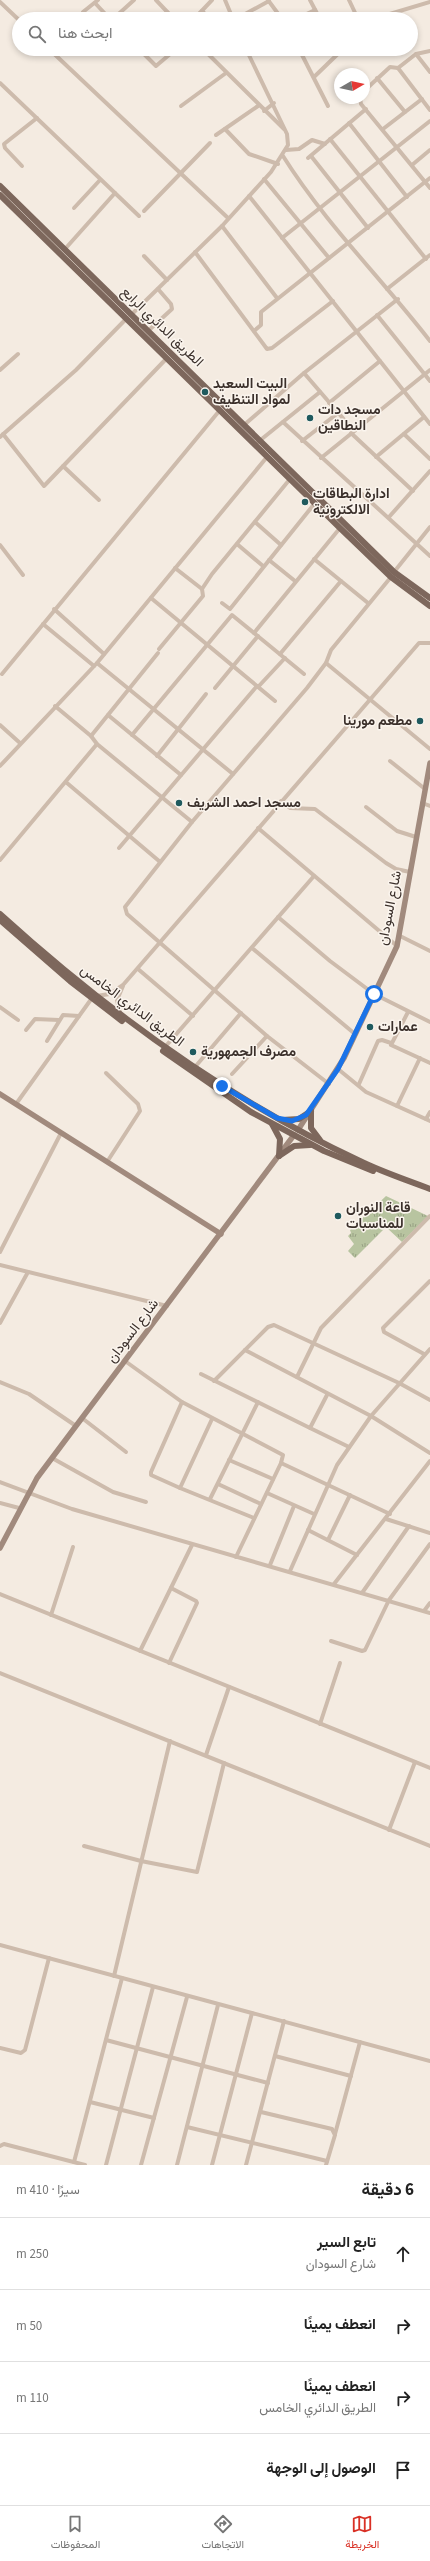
<!DOCTYPE html>
<html lang="ar">
<head>
<meta charset="utf-8">
<style>
  :root { --surface:#fff; --page:#f2f2f2; --text:#222; --muted:#767676; --line:#e0e0e0; --accent:#d93025 }
  body { margin:0; font-family:"Source Sans 3",Vazirmatn,sans-serif; background:var(--page); color:var(--text); direction:rtl }
  .compass { position:absolute; left:334px; top:68px; width:36px; height:36px; border-radius:50%; background:var(--surface); box-shadow:0 2px 6px #0003; rotate:81deg }
  .stop { position:absolute; width:12px; height:12px; margin:-9px; border:3px solid #1a73e8; border-radius:50%; background:#fff }
  .stop.end { background:#1a73e8; border-color:#fff; box-shadow:0 1px 4px #0008 }
  .list { margin:0; padding:0; list-style:none }
  h2 { display:flex; justify-content:space-between; align-items:center; height:52px; margin:0; padding:0 16px; font-size:17px }
  h2 small { font-size:13px; font-weight:400; color:var(--muted) }
  .list li { display:grid; grid-template-columns:26px 1fr auto; gap:12px; align-items:center; box-sizing:border-box; height:72px; padding:0 16px; border-top:1px solid var(--line) }
  .list b { display:block; font-size:15px; white-space:nowrap }
  .list p { margin:0; font-size:13px; white-space:nowrap; color:var(--muted) }
  .list em { font-size:13px; font-style:normal; color:var(--muted) }
  .icon { flex:none; width:22px; height:22px; fill:none; stroke:currentColor; stroke-width:2; stroke-linecap:round; stroke-linejoin:round }
  .map { position:relative; flex:none; width:430px; height:2165px; overflow:hidden; direction:ltr }
  .search { position:absolute; background:var(--surface); box-shadow:0 2px 6px #0003; left:12px; right:12px; top:12px; height:44px; display:flex; align-items:center; gap:10px; box-sizing:border-box; padding:0 14px; border-radius:22px; color:var(--muted); font-size:15px }
  .sheet { height:340px; background:var(--surface) }
  nav { display:flex; justify-content:space-around; align-items:center; box-sizing:border-box; height:56px; border-top:1px solid var(--line); background:var(--surface); font-size:11px; color:var(--muted) }
  nav a { display:grid; justify-items:center; gap:2px }
  nav .on { color:var(--accent) }
  .map>svg:first-child { display:block }
  .park { fill:url(#park-tufts) }
  .lines { fill:none; stroke-linecap:round; stroke-linejoin:round }
  .street { stroke:#cdbbac; stroke-width:4 }
  .secondary { stroke:#a18a7d; stroke-width:5.5 }
  .primary { stroke:#7d675c; stroke-width:6 }
  .route { stroke:#1a73e8; stroke-width:5 }
  .poi-dot { fill:#1f5a5e; stroke:#fbf5ee; stroke-width:1.5 }
  .labels { text-anchor:middle; dominant-baseline:central; stroke-width:3; stroke-linejoin:round; paint-order:stroke }
  .street-label { font-size:14px; fill:#3b302b; stroke:#fbf5ee }
  .poi-label { font-size:14px; font-weight:bold; fill:#3b302b; stroke:#fbf5ee; text-anchor:start }
</style>
</head>
<body>
<div class="map">
<svg width="430" height="2165" viewBox="0 0 430 2165">
  <defs>
    <pattern id="park-tufts" width="24" height="20" patternUnits="userSpaceOnUse"><rect width="24" height="20" fill="#b8c4a0"/><path d="M3 7l-1-3M5 7V3M7 7l1-3M15 17l-1-3M17 17v-4M19 17l1-3" fill="none" stroke="#97a083"/></pattern>
  </defs>
  <rect width="100%" height="100%" fill="#f4ebe1"/>
  <polygon class="park" points="386,1196 428,1216 402,1242 386,1227 355,1258 348,1251 354,1244 348,1236 351,1233 350,1230"/>
  <g class="lines">
    <g class="street">
      <polyline points="156,0 174,19"/>
      <polyline points="225,0 233,19"/>
      <polyline points="268,0 282,19"/>
      <polyline points="310,0 320,19"/>
      <polyline points="349,0 358,19"/>
      <polyline points="0,2 19,20"/>
      <polyline points="95,3 110,19"/>
      <polyline points="202,11 210,19"/>
      <polyline points="83,12 98,0"/>
      <polyline points="113,19 134,0"/>
      <polyline points="160,19 167,12"/>
      <polyline points="194,19 212,0"/>
      <polyline points="236,19 269,1"/>
      <polyline points="296,19 315,10"/>
      <polyline points="373,19 430,2"/>
      <polyline points="49,49 228,218"/>
      <polyline points="139,49 156,66 176,49"/>
      <polyline points="203,49 284,129"/>
      <polyline points="299,49 328,106"/>
      <polyline points="416,54 430,72"/>
      <polyline points="398,68 430,110"/>
      <polyline points="314,77 343,49"/>
      <polyline points="377,78 405,112"/>
      <polyline points="0,83 139,216"/>
      <polyline points="364,91 390,67 398,68 416,54 430,51"/>
      <polyline points="360,98 361,104 430,188"/>
      <polyline points="181,106 226,73"/>
      <polyline points="264,111 274,103"/>
      <polyline points="349,123 407,197"/>
      <polyline points="225,129 249,154 278,164"/>
      <polyline points="383,129 422,99"/>
      <polyline points="216,135 258,106"/>
      <polyline points="330,139 426,259"/>
      <polyline points="286,150 299,149 312,140 325,144"/>
      <path d="M283,156C325,223 382,279 430,341"/>
      <polyline points="311,156 368,228"/>
      <polyline points="308,158 366,109"/>
      <polyline points="412,165 430,150"/>
      <polyline points="22,166 5,148 4,144 37,118"/>
      <polyline points="264,179 329,258"/>
      <polyline points="249,196 430,424"/>
      <polyline points="74,208 100,180"/>
      <polyline points="144,211 210,143"/>
      <polyline points="222,226 277,298"/>
      <polyline points="282,238 430,121"/>
      <polyline points="65,249 115,193"/>
      <polyline points="195,252 267,349 272,348 333,301"/>
      <polyline points="144,256 167,280"/>
      <polyline points="387,289 430,255"/>
      <polyline points="132,314 222,226 271,172 288,145 287,134 246,49"/>
      <polyline points="377,315 430,381"/>
      <polyline points="148,331 172,309 171,304 158,289"/>
      <polyline points="254,331 261,325 261,312 430,178"/>
      <polyline points="0,370 18,354"/>
      <polyline points="304,373 353,430"/>
      <polyline points="329,403 380,361"/>
      <polyline points="283,422 430,556"/>
      <polyline points="244,425 304,373 398,299"/>
      <polyline points="351,433 413,491"/>
      <polyline points="3,434 44,486 167,358"/>
      <polyline points="404,434 430,459"/>
      <polyline points="0,437 76,370 127,318"/>
      <polyline points="302,441 338,413"/>
      <polyline points="258,442 320,392"/>
      <polyline points="376,457 424,417"/>
      <polyline points="321,458 430,370"/>
      <polyline points="63,466 99,500"/>
      <polyline points="389,517 430,471"/>
      <polyline points="255,522 281,545"/>
      <polyline points="237,544 263,566"/>
      <polyline points="0,545 23,575"/>
      <polyline points="314,559 368,603"/>
      <polyline points="269,560 295,581"/>
      <polyline points="175,568 202,589"/>
      <polyline points="394,572 430,527"/>
      <polyline points="151,598 275,701"/>
      <polyline points="222,603 230,609 315,503"/>
      <polyline points="54,609 104,654"/>
      <polyline points="43,624 94,666"/>
      <polyline points="254,633 340,528"/>
      <polyline points="159,649 203,596 202,589 212,574 290,479"/>
      <polyline points="280,654 341,581"/>
      <polyline points="97,663 233,774"/>
      <polyline points="326,663 430,749"/>
      <polyline points="2,674 220,410"/>
      <polyline points="258,687 285,658"/>
      <polyline points="215,688 258,636"/>
      <polyline points="55,706 91,736 97,744 192,822"/>
      <polyline points="108,715 181,775"/>
      <polyline points="0,725 20,743"/>
      <polyline points="132,735 232,615 304,674"/>
      <polyline points="91,736 158,653"/>
      <polyline points="157,756 206,694"/>
      <polyline points="390,761 425,789"/>
      <polyline points="0,766 97,663 267,457"/>
      <polyline points="67,783 159,861"/>
      <polyline points="281,801 290,808 315,809 386,863 396,869 410,872"/>
      <polyline points="422,803 430,806"/>
      <polyline points="366,807 397,831 416,837"/>
      <polyline points="258,828 397,946"/>
      <polyline points="119,848 257,686"/>
      <polyline points="0,860 97,744"/>
      <polyline points="278,917 330,961 374,994 430,1022"/>
      <polyline points="400,936 430,951"/>
      <polyline points="252,948 355,1034"/>
      <polyline points="138,969 193,1016"/>
      <polyline points="96,996 110,994 123,985 419,643 430,643"/>
      <polyline points="0,1007 18,1020"/>
      <polyline points="408,1012 391,1045 430,1063"/>
      <polyline points="120,1013 117,1000 123,986"/>
      <polyline points="26,1030 35,1019 59,1020"/>
      <polyline points="47,1041 63,1015 79,1016"/>
      <polyline points="165,1047 314,876"/>
      <polyline points="195,1067 241,1013"/>
      <polyline points="338,1069 366,1092 430,1121"/>
      <polyline points="106,1073 138,1104 140,1111 107,1162"/>
      <polyline points="232,1074 267,1036"/>
      <polyline points="329,1084 267,1036 127,914 125,907 192,822 307,688 326,663 331,650 391,577"/>
      <polyline points="359,1084 378,1041 382,1040 391,1043"/>
      <polyline points="16,1104 92,998"/>
      <polyline points="397,1106 420,1058"/>
      <polyline points="426,1119 430,1112"/>
      <polyline points="0,1252 61,1133"/>
      <polyline points="0,1265 167,1306"/>
      <polyline points="0,1323 28,1272"/>
      <polyline points="245,1350 371,1416 430,1453"/>
      <polyline points="424,1354 384,1332 383,1328 430,1281"/>
      <polyline points="125,1361 182,1402 283,1455 281,1463 236,1557"/>
      <polyline points="201,1374 310,1428"/>
      <polyline points="297,1377 321,1328 430,1216"/>
      <polyline points="214,1381 268,1327 274,1325 399,1383 430,1400"/>
      <polyline points="0,1382 29,1394 76,1426"/>
      <polyline points="327,1395 310,1428 349,1447"/>
      <polyline points="82,1418 126,1452"/>
      <polyline points="212,1419 180,1488 254,1518"/>
      <polyline points="52,1458 113,1492 146,1502"/>
      <polyline points="229,1460 273,1479"/>
      <polyline points="281,1463 390,1514"/>
      <polyline points="0,1482 72,1509 430,1613"/>
      <polyline points="218,1484 261,1504"/>
      <polyline points="180,1488 151,1475 151,1472 182,1402"/>
      <polyline points="267,1493 314,1514"/>
      <polyline points="210,1499 258,1402"/>
      <polyline points="0,1503 19,1508"/>
      <polyline points="386,1519 430,1533"/>
      <polyline points="308,1530 357,1555"/>
      <polyline points="328,1540 350,1495"/>
      <polyline points="270,1565 294,1506"/>
      <polyline points="290,1571 337,1465 371,1416 430,1349"/>
      <polyline points="334,1584 430,1461"/>
      <polyline points="362,1593 409,1526"/>
      <polyline points="0,1594 430,1768"/>
      <polyline points="424,1611 430,1603"/>
      <polyline points="51,1615 73,1547"/>
      <polyline points="331,1641 362,1651 365,1650 389,1600 430,1544"/>
      <polyline points="140,1651 192,1545"/>
      <polyline points="169,1663 197,1603 196,1601 171,1588"/>
      <polyline points="0,1673 430,1846"/>
      <polyline points="320,1724 340,1663"/>
      <polyline points="206,1755 229,1687"/>
      <polyline points="389,1830 415,1762"/>
      <polyline points="84,1846 141,1861 197,1872 224,1763"/>
      <polyline points="0,1945 430,2061"/>
      <polyline points="114,1976 170,1741"/>
      <polyline points="106,2040 268,2083"/>
      <polyline points="0,2048 21,2053 25,2050 49,1958"/>
      <polyline points="275,2056 351,2076"/>
      <polyline points="90,2102 154,2118"/>
      <polyline points="261,2112 332,2129 335,2135 326,2165"/>
      <polyline points="187,2127 327,2161"/>
      <polyline points="335,2134 360,2042"/>
      <polyline points="0,2146 4,2144 85,2165"/>
      <polyline points="74,2162 122,1978"/>
      <polyline points="106,2165 153,1987"/>
      <polyline points="141,2165 187,1997"/>
      <polyline points="177,2165 218,2005"/>
      <polyline points="212,2165 252,2013"/>
      <polyline points="246,2165 284,2021"/>
    </g>
    <g class="secondary">
      <polyline points="0,1094 221,1234"/>
      <polyline points="298,1130 344,1058 397,946 430,763"/>
      <polyline points="0,1548 37,1478 294,1135"/>
    </g>
    <g class="primary">
      <polyline points="0,186 394,572 430,598"/>
      <polyline points="0,195 340,528 391,577 430,606"/>
      <path d="M0,914C108,1012 227,1099 360,1161C382,1172 407,1180 430,1189"/>
      <polyline points="0,920 70,981 122,1021"/>
      <polyline points="163,1051 251,1112 324,1151 373,1171"/>
      <polyline points="311,1111 311,1128 320,1140"/>
      <polyline points="282,1120 299,1119 311,1111"/>
      <polyline points="272,1124 280,1139 279,1156"/>
      <polyline points="279,1156 294,1146 310,1145"/>
    </g>
  </g>
  <g class="lines">
    <polyline class="route" points="222,1086 277,1118 292,1121 306,1115 338,1069 374,994"/>
  </g>
  <g class="poi-dot">
    <circle cx="205" cy="392" r="4"/>
    <circle cx="310" cy="418" r="4"/>
    <circle cx="305" cy="502" r="4"/>
    <circle cx="420" cy="721" r="4"/>
    <circle cx="179" cy="803" r="4"/>
    <circle cx="370" cy="1027" r="4"/>
    <circle cx="193" cy="1052" r="4"/>
    <circle cx="338" cy="1216" r="4"/>
  </g>
  <g class="labels">
    <g class="street-label">
      <text transform="translate(162 327) rotate(44)">الطريق الدائري الرابع</text>
      <text transform="translate(390 908) rotate(-79)">شارع السودان</text>
      <text transform="translate(132 1006) rotate(37)">الطريق الدائري الخامس</text>
      <text transform="translate(133 1331) rotate(-53)">شارع السودان</text>
    </g>
    <g class="poi-label">
      <text x="213" y="384">البيت السعيد<tspan x="213" dy="16">لمواد التنظيف</tspan></text>
      <text x="318" y="410">مسجد دات<tspan x="318" dy="16">النطاقين</tspan></text>
      <text x="313" y="494">ادارة البطاقات<tspan x="313" dy="16">الالكترونية</tspan></text>
      <text x="412" y="721" text-anchor="end">مطعم مورينا</text>
      <text x="187" y="803">مسجد احمد الشريف</text>
      <text x="378" y="1027">عمارات</text>
      <text x="201" y="1052">مصرف الجمهورية</text>
      <text x="346" y="1208">قاعة النوران<tspan x="346" dy="16">للمناسبات</tspan></text>
    </g>
  </g>
</svg>
<svg class="compass" viewBox="-18 -18 36 36"><path d="M0-13l5 13h-10z" fill="#e53935"/><path d="M0 13l5-13h-10z" fill="#767676"/></svg>
<div class="stop" style="left:374px;top:994px"></div>
<div class="stop end" style="left:222px;top:1086px"></div>
<div class="search"><svg class="icon" aria-label="search" viewBox="0 0 24 24"><circle cx="10" cy="10" r="6"/><path d="M15 15l6 6"/></svg>ابحث هنا</div>
</div>
<section class="sheet">
<h2>6 دقيقة<small>سيرًا · 410 m</small></h2>
<ul class="list">
<li><svg class="icon" aria-label="ahead" viewBox="0 0 24 24"><path d="M12 20V5M6 11l6-6 6 6"/></svg><div><b>تابع السير</b><p>شارع السودان</p></div><em>250 m</em></li>
<li><svg class="icon" aria-label="right" viewBox="0 0 24 24"><path d="M7 20v-9h11M14 6l5 5-5 5"/></svg><div><b>انعطف يمينًا</b></div><em>50 m</em></li>
<li><svg class="icon" aria-label="right" viewBox="0 0 24 24"><path d="M7 20v-9h11M14 6l5 5-5 5"/></svg><div><b>انعطف يمينًا</b><p>الطريق الدائري الخامس</p></div><em>110 m</em></li>
<li><svg class="icon" aria-label="arrive" viewBox="0 0 24 24"><path d="M6 21V4h12l-3 4 3 4H6"/></svg><div><b>الوصول إلى الوجهة</b></div></li>
</ul>
</section>
<nav>
<a class="on"><svg class="icon" aria-label="map" viewBox="0 0 24 24"><path d="M3 6l6-2 6 2 6-2v14l-6 2-6-2-6 2zM9 4v14M15 6v14"/></svg>الخريطة</a>
<a><svg class="icon" aria-label="directions" viewBox="0 0 24 24"><path d="M12 3l9 9-9 9-9-9zM9 14v-3h6M13 9l2 2-2 2"/></svg>الاتجاهات</a>
<a><svg class="icon" aria-label="saved" viewBox="0 0 24 24"><path d="M7 4h10v16l-5-4-5 4z"/></svg>المحفوظات</a>
</nav>
</body>
</html>
